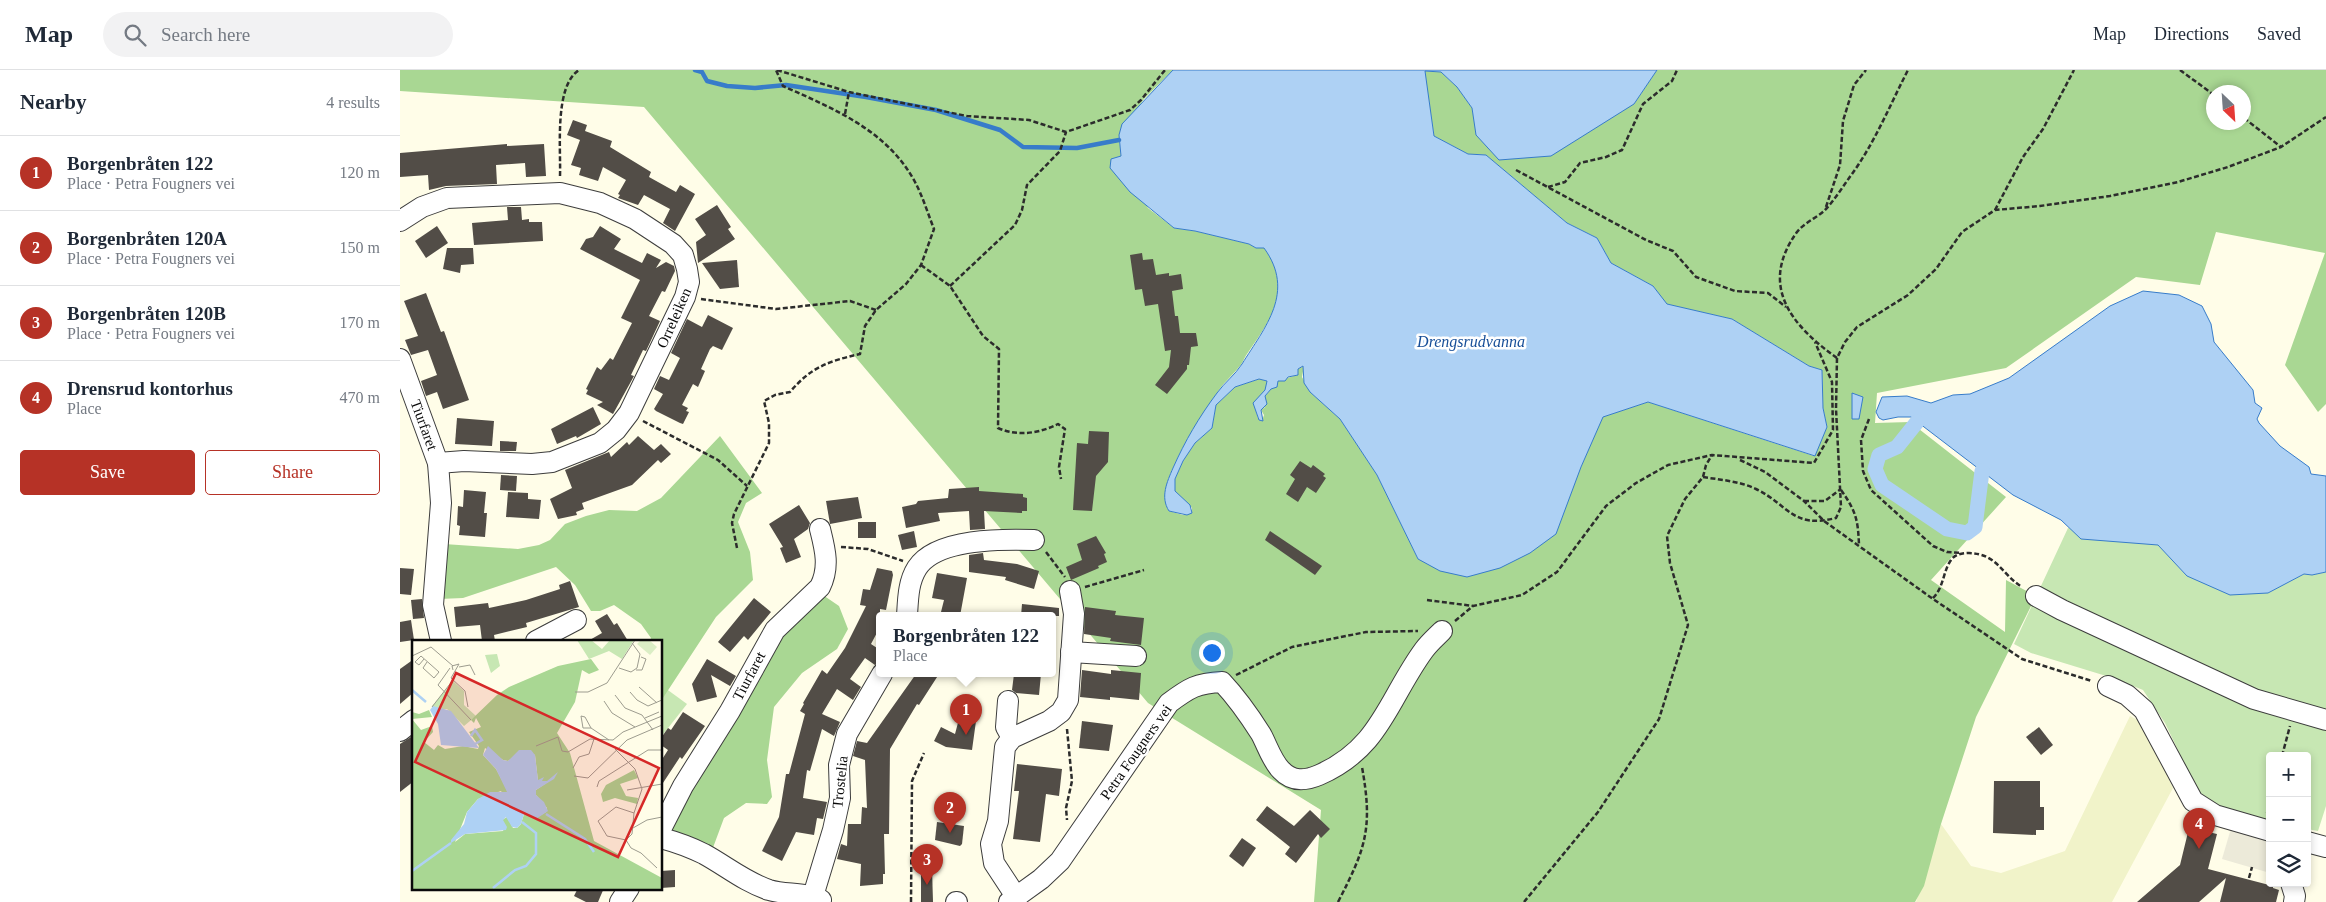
<!DOCTYPE html>
<html lang="en">
<head>
<meta charset="utf-8">
<style>
  :root { --surface:#fff; --page:#f2f2f3; --text:#1f2937; --muted:#747a83; --line:#e0e1e3; --accent:#b63226 }
  body { margin:0; font-family:"Times New Roman",serif; background:var(--page); color:var(--text) }
  .controls { position:absolute; right:15px; bottom:15px; display:grid; overflow:hidden; border-radius:5px; box-shadow:0 2px 8px #0003 }
  .controls button { width:45px; height:45px; display:grid; place-items:center; padding:0; border:0; border-bottom:1px solid var(--line); background:var(--surface); color:var(--text); font:25px sans-serif }
  .compass { position:absolute; left:1806px; top:15px; width:45px; height:45px; border-radius:50%; background:var(--surface); box-shadow:0 2px 8px #0003; rotate:155deg }
  .you { position:absolute; left:811px; top:582px; width:18px; height:18px; margin:-12px; border:4px solid #fff; border-radius:50%; background:#1a73e8; box-shadow:0 0 0 8px #1a73e833 }
  .badge { display:grid; place-items:center; width:32px; height:32px; border-radius:50%; background:var(--accent); color:#fff; font-size:16px; font-weight:700 }
  .pin { position:absolute; translate:-50% -41px; filter:drop-shadow(0 1px 2px #0008) }
  .pin::after { content:''; position:absolute; top:26px; width:18px; height:15px; background:inherit; clip-path:polygon(0 0,100% 0,50% 100%) }
  .popup { position:absolute; left:476px; top:542px; width:180px; height:65px; box-sizing:border-box; display:grid; place-content:center; border-radius:5px; background:var(--surface); filter:drop-shadow(0 1px 4px #0005); font-size:16px; white-space:nowrap; color:var(--muted) }
  .popup b { font-size:19px; color:var(--text) }
  .popup::after { content:''; position:absolute; left:50%; top:100%; margin-left:-10px; border:10px solid transparent; border-top-color:var(--surface) }
  .list { margin:0; padding:0; list-style:none }
  h2 { display:flex; justify-content:space-between; align-items:center; height:65px; margin:0; padding:0 20px; font-size:21px }
  h2 small { font-size:16px; font-weight:400; color:var(--muted) }
  .list li { display:grid; grid-template-columns:32px 1fr auto; gap:15px; align-items:center; box-sizing:border-box; height:75px; padding:0 20px; border-top:1px solid var(--line) }
  .list b { display:block; font-size:19px; white-space:nowrap }
  .list p { margin:0; font-size:16px; white-space:nowrap; color:var(--muted) }
  .list em { font-size:16px; font-style:normal; color:var(--muted) }
  .actions { display:flex; gap:10px; padding:15px 20px }
  .actions a { flex:1; padding:11px 0; border:1px solid var(--accent); border-radius:5px; text-align:center; font-size:18px; color:var(--accent) }
  .actions .main { background:var(--accent); color:#fff }
  .icon { flex:none; width:28px; height:28px; fill:none; stroke:currentColor; stroke-width:2; stroke-linecap:round; stroke-linejoin:round }
  .map { position:relative; flex:none; width:1926px; height:832px; overflow:hidden }
  header { display:flex; align-items:center; gap:30px; box-sizing:border-box; height:70px; padding:0 25px; background:var(--surface); border-bottom:1px solid var(--line) }
  header strong { font-size:24px }
  nav { display:flex; gap:28px; margin-inline-start:auto; font-size:18px }
  .search { width:350px; height:45px; background:var(--page); display:flex; align-items:center; gap:12px; box-sizing:border-box; padding:0 18px; border-radius:28px; color:var(--muted); font-size:19px }
  main { display:flex }
  aside { flex:1; background:var(--surface) }
  .map>svg:first-child { display:block }
  .farmland { fill:#f1f3c9 }
  .green { fill:#c7e7b3 }
  .forest { fill:#a9d793; fill-rule:evenodd }
  .plaza { fill:#ecead9 }
  .water { fill:#aed1f4; stroke:#377cca }
  .lines { fill:none; stroke-linecap:round; stroke-linejoin:round }
  .stream { stroke:#377cca; stroke-width:4.5 }
  .canal { stroke:#aed1f4; stroke-width:15 }
  .building { fill:#524d47 }
  .minor-casing { stroke:#3d3d3d; stroke-width:22 }
  .path { stroke:#2c2c2c; stroke-width:2.5; stroke-dasharray:5 2.5; stroke-linecap:butt }
  .minor { stroke:#fff; stroke-width:20 }
  .labels { text-anchor:middle; dominant-baseline:central; stroke-width:5; stroke-linejoin:round; paint-order:stroke }
  .street-label { font-size:15px; fill:#0a0a0a; stroke:#fff }
  .water-label { font-size:16px; font-style:italic; fill:#184f98; stroke:#fff }
  .inset-river { fill:none; stroke:#aed1f4; stroke-width:2.5 }
  .inset-road { fill:none; stroke:#9d9c8f; stroke-width:1 }
  .view { fill:#d62828; fill-opacity:0.15; stroke:#d62828; stroke-width:2.5 }
  .inset-edge { fill:none; stroke:#0a0a0a; stroke-width:2.5 }
</style>
</head>
<body>
<header>
<strong>Map</strong>
<div class="search"><svg class="icon" aria-label="search" viewBox="0 0 24 24"><circle cx="10" cy="10" r="6"/><path d="M15 15l6 6"/></svg>Search here</div>
<nav><a>Map</a><a>Directions</a><a>Saved</a></nav>
</header>
<main>
<aside>
<h2>Nearby<small>4 results</small></h2>
<ul class="list">
<li><span class="badge">1</span><div><b>Borgenbråten 122</b><p>Place · Petra Fougners vei</p></div><em>120 m</em></li>
<li><span class="badge">2</span><div><b>Borgenbråten 120A</b><p>Place · Petra Fougners vei</p></div><em>150 m</em></li>
<li><span class="badge">3</span><div><b>Borgenbråten 120B</b><p>Place · Petra Fougners vei</p></div><em>170 m</em></li>
<li><span class="badge">4</span><div><b>Drensrud kontorhus</b><p>Place</p></div><em>470 m</em></li>
</ul>
<div class="actions"><a class="main">Save</a><a>Share</a></div>
</aside>
<div class="map">
<svg width="1926" height="832" viewBox="0 0 1926 832">
  <rect width="100%" height="100%" fill="#fffde8"/>
  <polygon class="farmland" points="1730,646 1742,652 1773,718 1712,832 1516,832 1541,754 1571,796 1601,803 1665,781"/>
  <g class="green">
    <polygon points="1668,458 1758,475 1787,506 1868,523 1904,504 1912,505 1926,502 1926,736 1918,761 1907,759 1907,686 1870,686 1870,751 1824,741 1800,726 1765,653 1743,620 1716,609 1631,583 1614,574"/>
    <polygon points="261,615 287,634 261,667"/>
  </g>
  <g class="forest">
    <path d="M0,0H773L744,29L719,65L721,87L748,138L774,158L795,161L849,174L856,178H864C894,219 871,249 847,284C844,288 843,293 839,297C832,306 823,313 817,323C800,347 785,371 773,398C767,411 761,428 769,441L783,445L792,443V438L775,421V409L783,391L795,373L812,358L816,335L835,317L859,309L867,311V316L855,338L858,348L862,351L864,345L861,340L865,337V326L878,311L897,305L898,299L904,296L902,307L910,322L940,349L977,405L1018,489L1181,397L1202,347L1248,332L1414,386L1427,357L1423,338L1422,300L1409,296L1332,249L1266,234L1253,216L1211,193L1197,168L1167,153L1086,85L1068,84L1034,66L1024,1L1041,2L1057,17L1072,38L1077,65L1234,34L1257,0H1926V334L1918,342L1885,295L1925,183L1816,162L1800,215L1736,207L1606,298L1477,323L1475,353L1510,352L1606,427L1531,510L1605,562L1606,510L1636,526L1576,647L1541,754L1524,816L1515,832H914L921,740L748,633L244,37L0,21ZM1814,22H1844V52H1814Z"/>
    <polygon points="320,366 362,423 346,433 338,452 350,482 353,510 316,547 261,631 261,571 250,571 251,568 241,554 214,535 200,541 191,541 175,515 156,497 63,528 39,529 44,474 118,479 139,475 150,470 165,454 186,446 209,440 237,441 261,428"/>
    <polygon points="420,523 439,536 448,559 437,579 402,603 374,637 367,690 372,727 367,734 346,733 324,748 311,783 271,763 269,746 363,586"/>
  </g>
  <polygon class="plaza" points="1832,755 1870,765 1870,803 1822,789"/>
  <g class="water">
    <path d="M773,0H1257L1234,34L1151,86L1099,90L1076,65L1072,38L1057,17L1041,2L1025,1L1034,66L1068,84L1086,85L1167,153L1197,168L1211,193L1253,216L1267,234L1332,249L1409,296L1422,300L1423,338L1427,357L1415,386L1248,332L1203,347L1181,397L1156,464L1130,483L1100,498L1067,507L1040,501L1018,489L977,405L940,349L910,322L904,313L903,296L898,299V305L888,307L885,311H878L877,317L871,319L865,326L867,334L861,340L863,351L859,350L853,333L865,320L867,311L859,309L835,317L816,335L812,358L795,373L783,391L775,409V421L790,435L792,443L787,445L769,441C760,427 767,412 773,398C785,371 799,347 817,323C824,313 835,305 842,294C865,257 896,222 864,178H856L849,174L795,161L774,158L730,122L710,98L711,89L721,86L719,65L722,54Z"/>
    <polygon points="1743,221 1779,225 1802,236 1811,254 1814,272 1853,320 1855,333 1862,338 1857,349 1859,353 1880,376 1909,397 1911,404 1926,406 1926,502 1912,505 1904,504 1868,523 1830,525 1787,506 1758,475 1681,469 1661,450 1613,425 1511,347 1498,347 1483,350 1479,348 1476,342 1482,327 1507,326 1531,333 1553,325 1570,324 1609,308 1710,236"/>
    <polygon points="1452,323 1463,327 1459,349 1452,349"/>
  </g>
  <g class="lines">
    <polyline class="stream" points="295,0 302,2 307,11 327,16 355,18 386,15 466,27 536,40 600,60 623,77 677,78 719,70"/>
    <polyline class="canal" points="1517,352 1497,377 1479,385 1475,399 1482,415 1547,459 1567,463 1575,457 1582,401"/>
  </g>
  <g class="building">
    <polygon points="173,50 187,55 185,61 212,71 210,77 251,102 249,107 276,122 280,115 295,124 275,161 263,153 270,139 244,125 238,135 218,128 220,125 218,124 226,110 203,97 198,111 179,105 181,98 171,95 180,70 167,65"/>
    <polygon points="107,74 107,76 144,74 146,106 126,107 125,93 96,95 97,114 46,116 29,120 28,105 0,107 0,83"/>
    <polygon points="317,135 331,157 328,159 335,169 298,193 296,172 306,165 295,149"/>
    <polygon points="107,137 121,137 122,150 129,149 129,152 142,152 143,171 74,175 72,153 108,150"/>
    <polygon points="37,156 48,173 26,188 15,171"/>
    <polygon points="200,156 221,169 214,179 242,193 247,183 261,190 256,198 266,192 274,196 275,201 265,222 262,221 249,246 260,251 246,281 243,280 231,305 234,306 213,344 197,335 203,332 186,324 188,320 186,319 197,297 201,300 210,288 213,290 232,253 221,248 240,210 180,179 186,169 193,167"/>
    <polygon points="47,178 73,178 74,194 61,195 60,203 43,199"/>
    <polygon points="742,183 743,190 753,189 756,205 769,203 769,206 781,204 783,219 772,221 775,246 778,246 780,263 796,263 798,276 791,277 789,295 787,295 787,299 767,324 755,315 769,297 771,280 765,281 758,234 745,236 742,219 735,220 730,185"/>
    <polygon points="337,190 339,217 320,219 302,193"/>
    <polygon points="26,223 41,262 44,261 69,330 43,339 37,322 26,326 21,311 37,305 28,280 11,285 5,270 18,266 4,231"/>
    <polygon points="308,245 333,258 322,280 313,276 310,279 301,299 305,301 298,317 293,314 282,335 288,338 286,341 289,342 283,354 280,353 256,341 254,339 263,324 254,319 260,306 269,310 280,288 271,283 287,249 302,257"/>
    <polygon points="193,337 201,354 177,368 176,366 157,374 151,359"/>
    <polygon points="57,348 94,351 92,376 55,374"/>
    <polygon points="689,361 709,362 708,392 696,406 692,441 673,440 677,373 688,374"/>
    <polygon points="238,366 254,380 261,374 271,384 261,393 258,390 232,415 182,433 184,439 176,442 177,445 158,449 150,429 172,418 165,400 209,382 211,387 227,372 229,375"/>
    <polygon points="100,371 117,372 116,381 100,381"/>
    <polygon points="900,391 911,398 913,395 925,404 923,406 926,408 916,423 907,417 898,432 886,424 895,409 890,405"/>
    <polygon points="101,405 117,406 116,421 100,420"/>
    <polygon points="579,417 579,421 623,424 623,427 627,428 627,441 622,441 622,443 584,441 585,459 570,460 569,441 538,443 540,451 506,458 502,437 516,434 518,431 548,428 549,419"/>
    <polygon points="64,420 86,422 84,443 87,443 85,467 59,465 60,456 57,455 58,436 63,437"/>
    <polygon points="108,422 128,423 128,429 141,430 139,449 106,447"/>
    <polygon points="458,427 462,448 430,454 426,431"/>
    <polygon points="399,435 410,453 408,459 394,469 401,487 386,493 380,478 383,477 369,454"/>
    <rect x="458" y="452" width="18" height="16"/>
    <polygon points="514,461 517,477 502,480 498,465"/>
    <polygon points="870,461 922,496 915,505 865,470"/>
    <polygon points="696,466 706,483 704,484 707,492 698,496 699,498 671,510 666,497 682,490 677,474"/>
    <polygon points="583,483 584,490 617,494 639,501 634,519 605,510 606,507 569,502 569,485"/>
    <polygon points="0,498 14,499 11,525 0,524"/>
    <polygon points="477,498 492,501 493,505 486,540 480,539 480,557 471,574 480,580 480,593 475,595 465,588 450,609 461,617 453,630 437,619 422,644 440,652 434,666 422,659 410,701 407,700 403,728 427,732 423,749 417,748 414,765 396,762 382,791 362,781 379,747 386,704 389,704 405,644 400,641 404,634 403,633 422,600 427,604 445,578 466,536 460,535 463,519 470,520"/>
    <polygon points="537,503 567,508 560,546 540,546 544,530 532,528"/>
    <polygon points="170,511 179,537 126,553 127,557 94,565 95,571 82,571 80,555 56,557 54,537 88,533 89,538 126,530 160,519 159,515"/>
    <polygon points="354,528 371,542 348,570 344,566 330,582 318,572"/>
    <polygon points="22,529 24,548 13,549 11,530"/>
    <polygon points="622,534 659,538 659,546 621,546"/>
    <polygon points="685,537 716,541 715,545 744,548 741,575 710,571 711,568 684,564"/>
    <polygon points="207,544 214,555 217,553 228,571 188,571 202,563 195,551"/>
    <polygon points="11,550 14,570 0,572 0,552"/>
    <polygon points="14,589 14,622 0,634 0,599"/>
    <polygon points="307,589 336,606 330,616 311,605 317,627 297,632 292,614"/>
    <polygon points="682,600 711,604 711,600 741,603 739,630 710,627 710,630 680,627"/>
    <polygon points="516,604 539,604 519,635 517,634 490,679 489,764 484,764 485,804 483,804 483,814 460,816 461,794 437,789 441,774 447,776 448,754 461,754 462,737 467,738 465,690 453,686 457,671 467,673"/>
    <polygon points="614,604 641,604 639,625 616,623 612,620"/>
    <polygon points="283,642 305,656 282,689 280,687 261,716 261,691 268,680 261,675 261,668 268,658 271,660"/>
    <polygon points="559,649 576,651 572,680 546,677 534,671 541,657 555,664"/>
    <polygon points="682,651 713,655 709,681 679,678"/>
    <polygon points="1639,657 1653,675 1641,685 1626,667"/>
    <polygon points="14,665 14,711 0,722 0,674"/>
    <polygon points="617,694 662,699 659,726 646,724 640,772 613,769 619,721 614,721"/>
    <polygon points="1594,711 1640,711 1640,737 1644,737 1644,760 1636,760 1636,765 1593,763"/>
    <polygon points="867,736 894,756 910,740 930,759 921,768 918,764 896,793 885,784 890,777 856,750"/>
    <polygon points="537,752 564,756 562,774 560,776 535,770"/>
    <polygon points="1790,754 1805,757 1804,761 1817,764 1808,799 1873,816 1873,818 1879,820 1876,832 1820,832 1826,808 1799,832 1737,832 1780,795"/>
    <polygon points="842,768 856,778 843,797 829,786"/>
    <polygon points="521,798 532,798 533,832 521,832"/>
    <polygon points="275,800 275,817 261,818 261,801"/>
    <polygon points="178,818 204,818 198,832 186,832 174,826"/>
  </g>
  <g class="lines">
    <defs>
      <g id="minor">
        <polyline points="0,151 22,137 47,128 160,123 200,133 235,149 273,174 283,185 287,199 289,212 285,227 229,343 216,360 200,373 152,392 132,394 64,391 38,393"/>
        <polyline points="0,289 38,393 41,433 33,535 41,571"/>
        <polyline points="1636,526 1662,540 1854,629 1926,650"/>
        <path d="M507,546C508,530 508,512 517,498C536,468 604,469 634,470"/>
        <polyline points="136,571 176,550"/>
        <polyline points="671,582 736,586"/>
        <polyline points="1708,616 1727,625 1744,640 1793,731 1815,745 1870,761"/>
        <polyline points="608,631 606,657 612,668"/>
        <polyline points="0,661 14,650"/>
        <path d="M261,759L283,716L330,641L375,560L420,517C430,497 425,479 420,459"/>
        <path d="M261,768C276,772 290,777 304,784C326,796 345,812 369,820C386,825 405,822 421,830"/>
        <polyline points="1907,772 1926,777"/>
        <polyline points="1891,813 1895,826 1894,832"/>
        <polyline points="617,828 594,793 591,774 598,751 605,677 612,668 649,651 661,642 668,630 674,544 670,521"/>
        <polyline points="220,832 229,818"/>
        <polyline points="408,832 413,826 433,760 440,728 439,695 447,664 482,604"/>
        <polyline points="556,832 557,832"/>
        <path d="M609,832L641,809L660,791L769,633C789,618 797,613 822,612C837,628 849,645 861,664C867,675 872,691 881,700C892,712 905,711 919,705C981,678 988,629 1024,580C1029,573 1036,567 1042,561"/>
      </g>
    </defs>
    <use href="#minor" class="minor-casing"/>
    <g class="path">
      <polyline points="377,0 449,22 567,46 629,50 666,62 730,40 741,30 765,0"/>
      <polyline points="1780,0 1814,25"/>
      <polyline points="445,44 449,22"/>
      <polyline points="1844,48 1881,77"/>
      <polyline points="1116,100 1246,170 1273,181 1296,207 1335,221 1368,223 1386,237"/>
      <path d="M160,106C161,79 154,16 179,0"/>
      <polyline points="1148,117 1165,112 1180,93 1206,87 1222,80 1243,34 1272,11 1277,0"/>
      <polyline points="1426,137 1440,95 1443,51 1454,15 1466,0"/>
      <polyline points="1595,140 1623,87 1643,59 1674,0"/>
      <path d="M521,195L550,216L583,266L599,279L598,358C618,367 640,363 658,354L665,359L659,397L661,409"/>
      <polyline points="550,216 615,155 622,140 627,115 660,81 666,62"/>
      <polyline points="301,229 376,239 450,231 476,240"/>
      <path d="M1437,288C1392,256 1358,216 1397,162C1404,153 1416,148 1424,141C1435,130 1443,116 1452,104C1475,72 1490,35 1508,0"/>
      <polyline points="1469,349 1461,370 1463,401 1471,420 1533,476 1547,482 1561,483"/>
      <polyline points="243,351 318,390 347,416"/>
      <polyline points="1340,390 1365,402 1404,431 1424,451 1533,529 1622,589 1692,611"/>
      <path d="M1303,407C1321,410 1339,411 1356,419C1389,435 1392,459 1436,448L1441,437L1436,339L1437,288L1445,272L1457,257L1508,225L1536,199L1562,162L1595,140L1640,136L1710,126L1778,112L1828,97L1881,77L1926,47"/>
      <path d="M1441,420C1456,441 1458,450 1459,475"/>
      <polyline points="1404,431 1425,431 1441,419"/>
      <polyline points="441,477 468,479 503,491"/>
      <path d="M337,478L332,453L334,444L369,373V353L364,331L375,325L390,322C411,297 429,291 460,284L465,256L476,240L506,214L521,195L534,159C528,144 523,127 515,112C487,60 434,39 383,16L376,0"/>
      <polyline points="646,482 665,507"/>
      <polyline points="685,517 744,500"/>
      <path d="M1533,528C1544,517 1543,501 1551,490C1555,484 1563,483 1569,483C1598,484 1601,504 1622,517"/>
      <polyline points="1027,530 1073,536"/>
      <polyline points="1055,551 1073,536 1122,525 1157,502 1206,436 1236,413 1268,395 1312,385 1414,393 1433,360 1432,312 1415,272"/>
      <polyline points="836,605 892,577 966,562 1018,561"/>
      <polyline points="667,659 672,711 666,738 667,750"/>
      <polyline points="1882,686 1890,656"/>
      <polyline points="1867,743 1870,732"/>
      <polyline points="1849,808 1852,797"/>
      <polyline points="511,832 512,711 524,683"/>
      <path d="M938,832C966,778 973,758 962,697"/>
      <polyline points="1124,832 1198,742 1259,649 1288,555 1270,493 1267,466 1285,429 1303,407 1306,395 1312,385"/>
    </g>
    <use href="#minor" class="minor"/>
  </g>
  <g class="labels">
    <g class="street-label">
      <text transform="translate(274 248) rotate(-66)">Orreleiken</text>
      <text transform="translate(24 355) rotate(70)">Tiurfaret</text>
      <text transform="translate(349 606) rotate(-62)">Tiurfaret</text>
      <text transform="translate(736 682) rotate(-55)">Petra Fougners vei</text>
      <text transform="translate(440 712) rotate(-84)">Trostelia</text>
    </g>
    <g class="water-label">
      <text x="1071" y="271">Drengsrudvanna</text>
    </g>
  </g>
  <g transform="translate(12 570)">
    <rect width="250" height="250" fill="#fffde8"/>
    <path d="M165,0H179L190,9L198,0H222L210,19L197,11L177,19ZM85,14L88,26L79,33L73,15ZM41,41L52,51V65L64,76L52,86L35,69H24L20,66Z" fill="#c7e7b3"/>
    <path d="M179,19L187,30L177,34L170,30L163,62L145,93L158,113L182,201L250,238V250H0V72L7,74L17,70L20,77L0,79L9,90L20,86L21,92L12,102L22,110L26,105L33,109L51,106L66,109L67,106L57,92L69,87L64,78L62,83L59,80L85,55L97,47L146,26ZM73,108L91,120L96,121L111,110L123,115L126,141L134,142L143,137L124,150V155L135,168L134,172L124,178L112,174L109,184L105,188H101L95,177L90,180L93,185L91,191L53,194L43,202L55,172L66,159L89,151L98,166L100,159L84,129L71,115ZM222,130L226,138L208,144L214,156L226,158L225,164L203,158L191,162L189,154L194,145Z" fill="#a9d793" fill-rule="evenodd"/>
    <path d="M229,0H237L245,7L238,15L225,4Z" fill="#dbeec5"/>
    <path d="M21,66L39,71L67,108L29,105L26,84L18,70ZM76,106L91,120L96,121L107,110H119L123,115L126,140L132,137L130,141H135L146,132L142,139L124,150V155L132,162L136,171L124,179L112,174L109,184L105,188L100,187L94,177L91,180L95,187L94,190L53,194L39,203V200L52,184L55,172L66,159L78,152H95L84,129L71,115Z" fill="#aed1f4"/>
    <path class="inset-river" d="M0,50L14,62M59,96L63,90L70,100L63,104M134,174L173,199L182,212M0,231L39,203M81,248L103,230L114,226L124,214V193L110,182"/>
    <path class="inset-road" d="M0,16L19,7L41,26M12,19L7,25L3,22L9,16L27,32L22,38L11,28L15,22M47,27L58,25L63,35M38,28L26,45L59,80M207,28L219,32L225,28L228,14L220,3M41,30L40,26L47,24L39,38L53,51L56,67M224,30H230L234,19L229,17M227,47L245,63M163,52H176L195,43L223,0M218,52L225,60L236,66L250,60M203,55L213,68L230,75L241,90M192,61L200,73L223,87M20,67L41,40M233,78L247,72M179,88H171L169,76L173,77L179,88L197,100M124,106L146,97L150,111L156,112L178,99L201,100L211,92L250,76M203,109L223,129L230,149L222,173L220,194L214,200M161,128L167,117L177,114L182,99M162,136L176,138L215,100L250,85M185,147L187,141L236,110H250M215,150L250,144M221,188L235,180L250,177M214,200L195,196L186,181L204,167L222,173M214,200L219,208L229,213L245,228"/>
    <path class="view" d="M44,33L247,128L206,217L3,122Z"/>
    <rect width="250" height="250" class="inset-edge"/>
  </g>
</svg>
<div class="controls">
<button>+</button>
<button>−</button>
<button><svg class="icon" aria-label="layers" viewBox="0 0 24 24"><path d="M12 4l9 5-9 5-9-5zM3 14l9 5 9-5"/></svg></button>
</div>
<svg class="compass" viewBox="-18 -18 36 36"><path d="M0-13l5 13h-10z" fill="#e53935"/><path d="M0 13l5-13h-10z" fill="#747a83"/></svg>
<div class="you"></div>
<div class="pin badge" style="left:566px;top:665px">1</div>
<div class="popup"><b>Borgenbråten 122</b>Place</div>
<div class="pin badge" style="left:550px;top:763px">2</div>
<div class="pin badge" style="left:527px;top:815px">3</div>
<div class="pin badge" style="left:1799px;top:779px">4</div>
</div>
</main>
</body>
</html>
